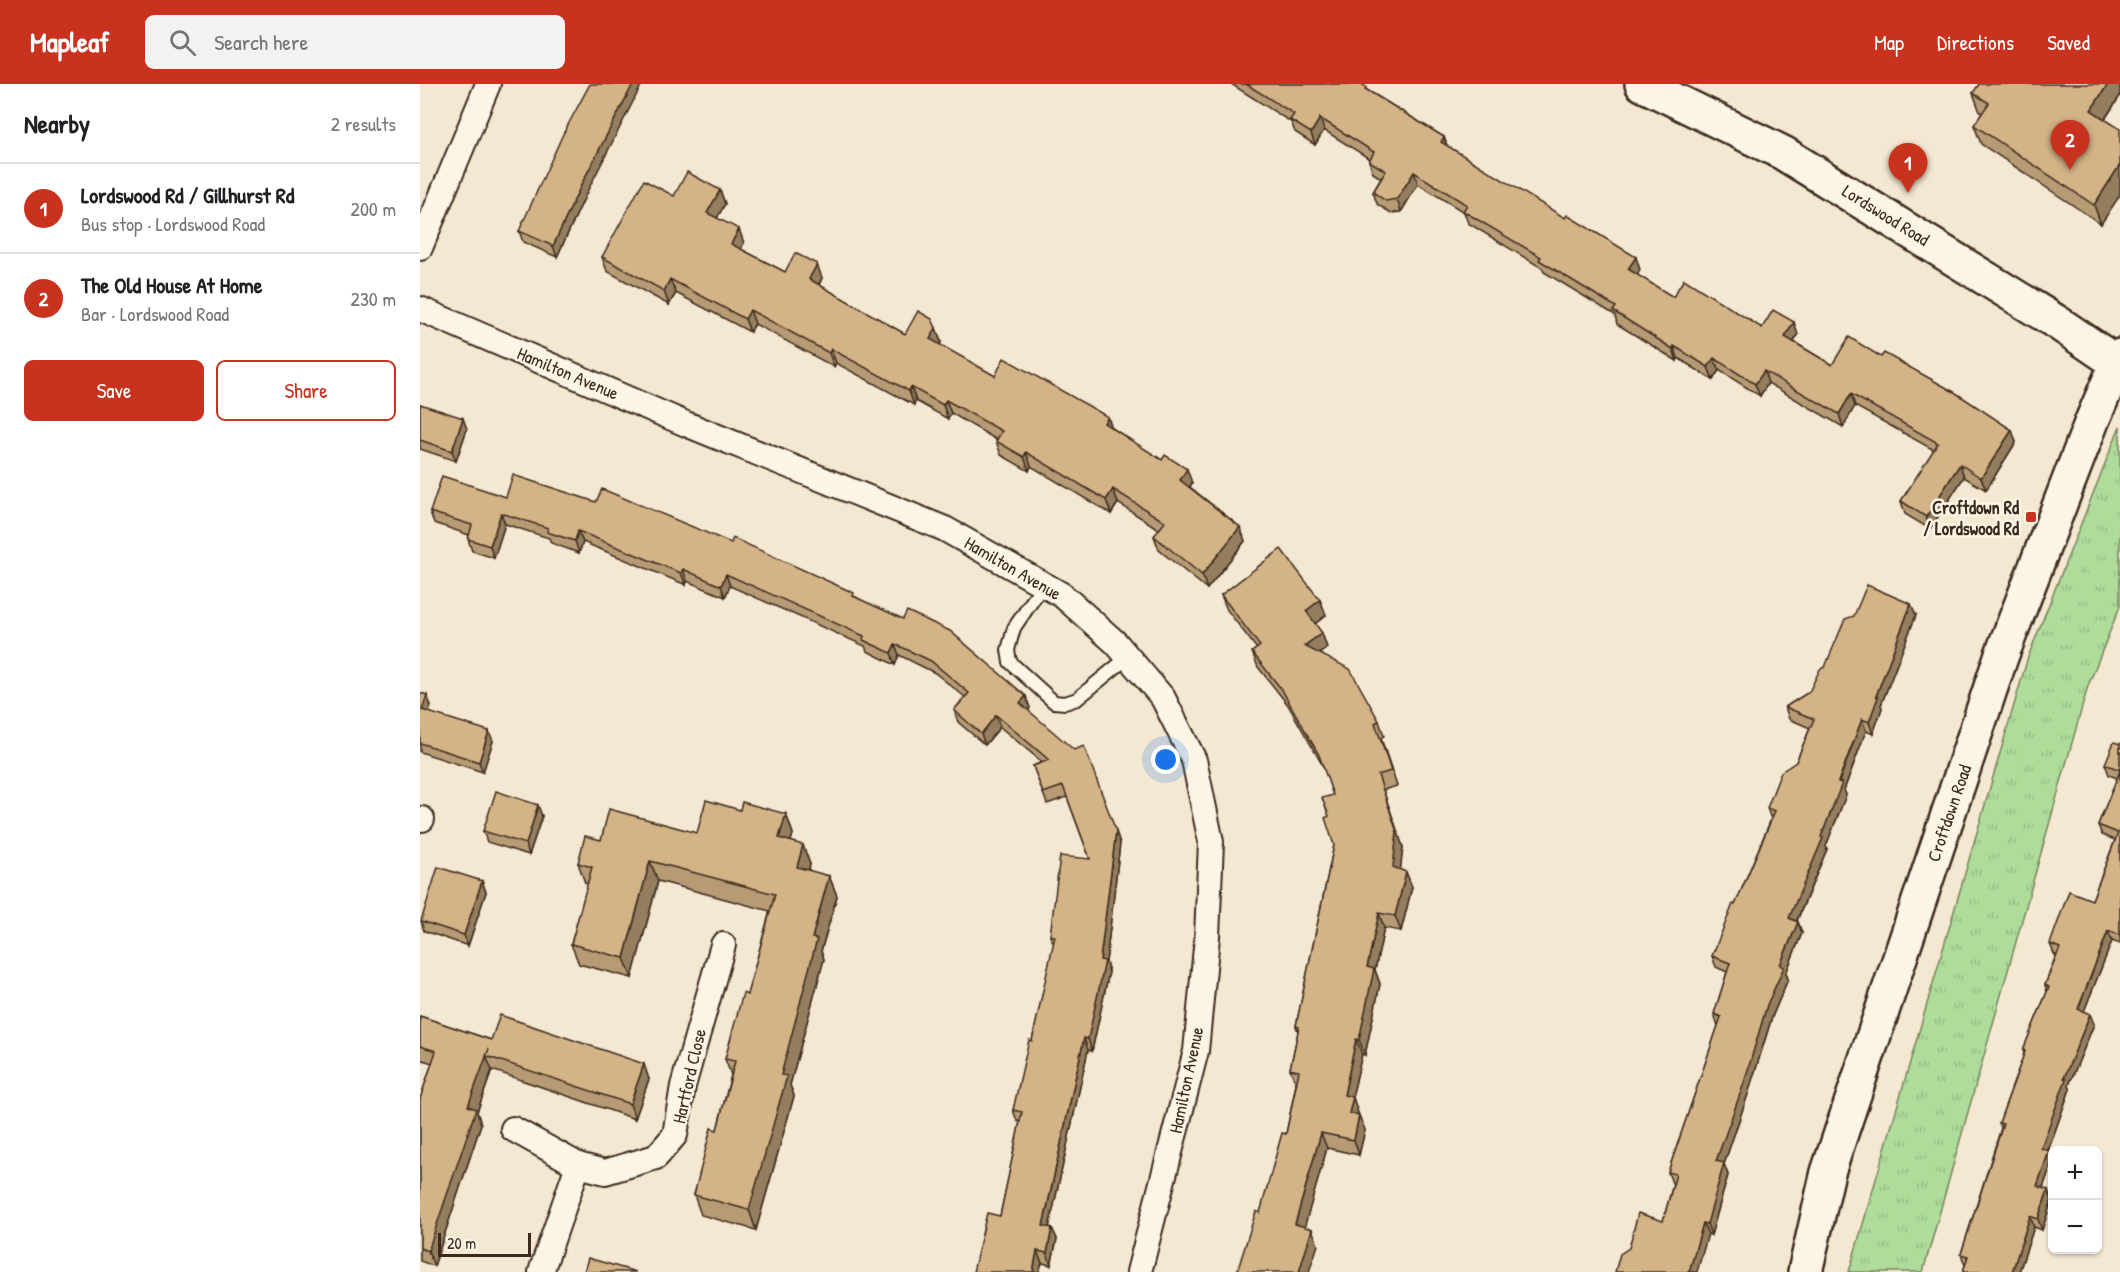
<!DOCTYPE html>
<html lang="en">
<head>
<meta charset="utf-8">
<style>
  :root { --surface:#fff; --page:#f2f2f2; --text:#202124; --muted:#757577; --line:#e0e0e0; --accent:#c8321e }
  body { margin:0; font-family:"Patrick Hand",sans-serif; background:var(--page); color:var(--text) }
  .controls { position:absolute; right:18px; bottom:18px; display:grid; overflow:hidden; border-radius:9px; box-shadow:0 2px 4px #0004 }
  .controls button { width:54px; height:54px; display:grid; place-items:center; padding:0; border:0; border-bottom:2px solid var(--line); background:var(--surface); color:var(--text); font:30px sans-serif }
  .scale { position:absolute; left:18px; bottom:15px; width:93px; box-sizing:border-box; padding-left:6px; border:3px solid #3b2a1e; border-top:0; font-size:16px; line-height:21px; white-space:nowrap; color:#3b2a1e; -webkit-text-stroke:4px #fcf5e5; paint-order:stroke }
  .you { position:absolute; left:746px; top:676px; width:21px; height:21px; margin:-15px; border:4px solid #fff; border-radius:50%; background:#1a73e8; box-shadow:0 0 0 9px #1a73e833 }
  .badge { display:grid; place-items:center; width:39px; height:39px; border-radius:50%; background:var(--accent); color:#fff; font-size:20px; font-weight:700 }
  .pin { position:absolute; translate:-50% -50px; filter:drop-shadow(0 2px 3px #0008) }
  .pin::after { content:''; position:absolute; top:32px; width:21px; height:18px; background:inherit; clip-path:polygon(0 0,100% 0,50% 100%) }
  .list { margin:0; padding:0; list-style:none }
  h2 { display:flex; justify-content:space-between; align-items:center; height:78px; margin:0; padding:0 24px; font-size:26px }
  h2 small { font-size:20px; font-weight:400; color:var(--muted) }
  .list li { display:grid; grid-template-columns:39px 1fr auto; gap:18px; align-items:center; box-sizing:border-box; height:90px; padding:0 24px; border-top:2px solid var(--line) }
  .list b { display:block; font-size:22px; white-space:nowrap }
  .list p { margin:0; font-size:20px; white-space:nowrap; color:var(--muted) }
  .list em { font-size:20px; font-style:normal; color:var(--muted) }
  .actions { display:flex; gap:12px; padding:18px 24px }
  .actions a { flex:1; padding:14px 0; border:2px solid var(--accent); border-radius:9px; text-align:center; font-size:21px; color:var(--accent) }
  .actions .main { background:var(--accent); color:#fff }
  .icon { flex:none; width:33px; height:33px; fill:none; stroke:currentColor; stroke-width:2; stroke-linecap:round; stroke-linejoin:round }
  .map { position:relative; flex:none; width:1700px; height:1188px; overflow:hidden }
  header { display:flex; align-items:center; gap:36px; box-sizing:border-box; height:84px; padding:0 30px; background:var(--accent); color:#fff }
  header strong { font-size:28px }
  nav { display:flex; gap:33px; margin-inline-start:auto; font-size:21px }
  .search { width:420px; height:54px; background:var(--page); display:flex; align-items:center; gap:15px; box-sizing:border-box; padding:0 21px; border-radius:9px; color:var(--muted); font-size:22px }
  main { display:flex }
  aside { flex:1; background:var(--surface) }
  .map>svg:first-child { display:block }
  .grass { fill:url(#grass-tufts); stroke:#75835c; stroke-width:1.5 }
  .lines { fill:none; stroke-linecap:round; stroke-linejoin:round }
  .lane-casing { stroke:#3b2a1e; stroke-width:16 }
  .street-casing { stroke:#3b2a1e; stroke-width:28 }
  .secondary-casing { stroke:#3b2a1e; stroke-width:38 }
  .primary-casing { stroke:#3b2a1e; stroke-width:38 }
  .lane { stroke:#fcf5e5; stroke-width:12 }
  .street { stroke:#fcf5e5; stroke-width:24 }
  .secondary { stroke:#fcf5e5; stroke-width:33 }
  .primary { stroke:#fcf5e5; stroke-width:33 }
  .wall { fill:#b69b74; stroke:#3b2a1e; stroke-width:1.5 }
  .shaded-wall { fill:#947e5e; stroke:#3b2a1e; stroke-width:1.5 }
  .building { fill:#d4b487; stroke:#3b2a1e; stroke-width:1.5 }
  .poi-dot { fill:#c8321e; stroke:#fcf5e5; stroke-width:2 }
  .labels { text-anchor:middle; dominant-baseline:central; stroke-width:5; stroke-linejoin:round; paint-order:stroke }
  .street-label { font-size:18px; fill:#3b2a1e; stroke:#fcf5e5 }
  .poi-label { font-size:18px; font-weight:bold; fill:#3b2a1e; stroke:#fcf5e5; text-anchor:end }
</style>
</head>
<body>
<header>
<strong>Mapleaf</strong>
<div class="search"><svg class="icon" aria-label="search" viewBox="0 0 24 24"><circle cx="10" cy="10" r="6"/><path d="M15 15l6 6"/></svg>Search here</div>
<nav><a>Map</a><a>Directions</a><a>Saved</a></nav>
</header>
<main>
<aside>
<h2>Nearby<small>2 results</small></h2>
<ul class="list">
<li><span class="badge">1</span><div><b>Lordswood Rd / Gillhurst Rd</b><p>Bus stop · Lordswood Road</p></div><em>200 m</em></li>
<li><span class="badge">2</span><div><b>The Old House At Home</b><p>Bar · Lordswood Road</p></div><em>230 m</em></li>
</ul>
<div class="actions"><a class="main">Save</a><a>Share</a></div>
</aside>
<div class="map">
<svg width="1700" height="1188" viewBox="0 0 1700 1188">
  <defs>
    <pattern id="grass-tufts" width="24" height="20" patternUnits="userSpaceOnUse" patternTransform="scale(1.5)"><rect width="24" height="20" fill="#afdc9a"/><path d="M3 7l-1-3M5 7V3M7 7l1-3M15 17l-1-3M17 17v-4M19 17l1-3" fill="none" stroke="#97bd84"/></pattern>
  </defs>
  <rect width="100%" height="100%" fill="#f4e8d2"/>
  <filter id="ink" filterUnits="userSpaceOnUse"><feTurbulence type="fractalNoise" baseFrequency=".0167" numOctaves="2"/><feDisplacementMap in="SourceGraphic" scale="12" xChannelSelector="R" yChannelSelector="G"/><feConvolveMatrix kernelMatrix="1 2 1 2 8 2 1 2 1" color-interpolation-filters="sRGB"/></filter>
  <g filter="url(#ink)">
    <polygon class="grass" points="1700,342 1700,522 1668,602 1503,1188 1429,1188 1608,573"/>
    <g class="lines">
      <defs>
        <polyline id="lane" points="623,501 594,544 588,566 590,578 634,618 645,619 657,615 708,573"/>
        <g id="street">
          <polyline points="0,164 68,0"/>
          <polyline points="0,225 266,340 525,445 642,511 696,559 743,614 774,676 791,758 787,853 776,967 719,1188"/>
          <polyline points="0,735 2,735"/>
          <polyline points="93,1045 158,1081 185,1088 236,1073 255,1051 263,1002 303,861"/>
          <polyline points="121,1188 158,1081"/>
        </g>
        <polyline id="secondary" points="1385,1188 1408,1088 1581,573 1672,337 1700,272"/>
        <polyline id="primary" points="1222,0 1363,69 1638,239 1700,281"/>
      </defs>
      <use href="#lane" class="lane-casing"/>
      <use href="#street" class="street-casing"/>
      <use href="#secondary" class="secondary-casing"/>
      <use href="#primary" class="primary-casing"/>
      <use href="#lane" class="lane"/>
      <use href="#street" class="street"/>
      <use href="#secondary" class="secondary"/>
      <use href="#primary" class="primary"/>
    </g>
    <g class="wall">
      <polygon points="811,0 942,0 947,6 1024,53 1027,62 1220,186 1217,191 1253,213 1342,244 1378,251 1374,258 1412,281 1596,358 1566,406 1544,393 1510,445 1485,430 1481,417 1514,366 1435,322 1423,343 1348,299 1340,312 1299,286 1293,296 1258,274 1257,277 1197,240 1195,231 1124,188 1122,184 1048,139 1044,128 998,100 981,128 971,129 957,120 953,108 961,94 953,89 949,77 950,75 904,46 895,61 875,48 871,38"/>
      <polygon points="1553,9 1700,12 1685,35 1681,140 1561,60 1554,41 1562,29 1560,28"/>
      <polygon points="300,106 305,120 297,134 324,159 321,165 365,188 402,194 399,201 485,250 516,244 521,258 520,261 575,292 692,344 772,399 770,403 820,443 825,457 787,505 739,466 734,452 740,446 698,419 691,430 611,382 609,387 581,371 576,357 577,356 531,329 528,335 496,317 494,321 416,279 414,283 335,240 330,248 256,209 249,221 187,187 182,173 254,112"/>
      <polygon points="166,110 137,173 103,158 99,147"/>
      <polygon points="0,320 47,345 36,377 0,365"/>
      <polygon points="86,413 436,513 610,624 608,626 700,759 686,878 689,888 672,967 668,966 629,1143 632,1144 637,1155 631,1181 622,1179 580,1132 600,1038 597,1037 593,1026 612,957 634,860 630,852 670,775 647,713 627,720 613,682 622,678 580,643 565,661 538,638 534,626 545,613 515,589 479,571 475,581 447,567 445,562 310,502 305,513 267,497 266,501 163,458 159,469 131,459 129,454 85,440 74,474 52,467 48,455 49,451 14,439 10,428"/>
      <polygon points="801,511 900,516 906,531 895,540 902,549 907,564 899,570 959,637 964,652 961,654 977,702 963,706 983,763 980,786 986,788 992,803 981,847 964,844 955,886 960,900 945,971 942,970 932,1013 938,1029 938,1030 945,1046 939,1071 907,1064 884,1143 898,1161 840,1129 866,1050 876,1000 870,985 878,948 876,942 914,761 909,732 913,711 904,684 868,621 838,583 832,568 837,565 807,526"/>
      <polygon points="1496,531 1461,621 1462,624 1453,650 1446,647 1424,706 1426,711 1406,762 1407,765 1377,837 1378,838 1382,849 1366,889 1368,895 1352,933 1328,1010 1304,1080 1308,1091 1291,1151 1243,1137 1253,1100 1252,1099 1248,1088 1298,942 1294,930 1307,888 1296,883 1292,872 1315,821 1351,735 1347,724 1376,678 1390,644 1369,635 1365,623 1389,608"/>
      <polygon points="0,609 7,611 11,622 9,628 73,657 63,688 0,668"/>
      <polygon points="1700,660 1700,860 1692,857 1664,927 1674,940 1649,1001 1650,1005 1628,1067 1629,1067 1632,1078 1623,1104 1632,1116 1622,1146 1614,1143 1599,1188 1543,1188 1545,1181 1541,1170 1581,1044 1579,1039 1604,970 1603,966 1627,908 1625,901 1636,871 1634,870 1630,860 1672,816 1695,756 1682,751 1678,741 1697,694 1689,691 1685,680"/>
      <polygon points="320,726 366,730 373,750 371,757 390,780 389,787 409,792 417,812 401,867 404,875 370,1001 374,1012 336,1146 281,1131 274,1111 297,1046 311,991 305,975 327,911 350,827 238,797 212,894 159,880 151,860 168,800 165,799 158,779 181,756 277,749"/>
      <polygon points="122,732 109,771 67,758 63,747"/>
      <polygon points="62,797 66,808 48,862 4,847 1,837"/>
      <polygon points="0,932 71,956 229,995 215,1035 72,986 57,1028 61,1040 14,1182 0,1177 0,1015 12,979 0,975"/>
    </g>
    <g class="shaded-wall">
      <polygon points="213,0 222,0 166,110 137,173 133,162 162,99"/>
      <polygon points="1688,0 1700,0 1700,12 1678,45 1671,26"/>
      <polygon points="900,34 904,46 895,61 891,49"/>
      <polygon points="1024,53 1028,65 1021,58"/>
      <polygon points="1700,81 1700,111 1681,140 1674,121"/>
      <polygon points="994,88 998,100 981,128 977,115"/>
      <polygon points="300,106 305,120 292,143 287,129"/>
      <polygon points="319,145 324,159 316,174 311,160"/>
      <polygon points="1216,173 1220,186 1213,197 1208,185"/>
      <polygon points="397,180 402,194 394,209 389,195"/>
      <polygon points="250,195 256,209 249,221 244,207"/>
      <polygon points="330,226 335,240 330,248 325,235"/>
      <polygon points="1374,238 1378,251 1369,265 1365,253"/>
      <polygon points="516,244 521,258 516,269 510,255"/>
      <polygon points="1254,262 1258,274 1257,277 1253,265"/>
      <polygon points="411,265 416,279 414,283 409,269"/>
      <polygon points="1294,274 1299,286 1293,296 1288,283"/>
      <polygon points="1344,287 1348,299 1340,312 1335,300"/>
      <polygon points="491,303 496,317 494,321 489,307"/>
      <polygon points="1431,310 1435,322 1423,343 1419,330"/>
      <polygon points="526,316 531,329 528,335 523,321"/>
      <polygon points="688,333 693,347 684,339"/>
      <polygon points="43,334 47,345 36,377 32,367"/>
      <polygon points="1592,346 1596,358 1566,406 1561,394"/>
      <polygon points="606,368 611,382 609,387 604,373"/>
      <polygon points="1540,380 1544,393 1510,445 1506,433"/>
      <polygon points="767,385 772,399 765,410 760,396"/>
      <polygon points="693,405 698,419 691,430 686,416"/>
      <polygon points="81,429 85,440 74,474 70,462"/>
      <polygon points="820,443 825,457 787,505 782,491"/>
      <polygon points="158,447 163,458 159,469 155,457"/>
      <polygon points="263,485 267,497 266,501 261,489"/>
      <polygon points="306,490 310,502 305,513 301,502"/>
      <polygon points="900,516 906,531 891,543 886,527"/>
      <polygon points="1491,520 1496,531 1461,621 1462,624 1453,650 1449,638 1456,612"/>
      <polygon points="902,549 907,564 889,577 884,562"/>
      <polygon points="475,560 479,571 475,581 471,569"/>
      <polygon points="7,611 11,622 6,636 2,626"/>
      <polygon points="606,612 610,624 604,631 600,619"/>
      <polygon points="576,631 580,643 565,661 561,650"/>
      <polygon points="1442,635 1446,647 1424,706 1426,711 1406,762 1407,765 1373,845 1369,834"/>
      <polygon points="69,647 73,657 63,688 59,678"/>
      <polygon points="963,706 983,763 979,798 973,783"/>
      <polygon points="118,721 122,732 109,771 106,760"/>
      <polygon points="366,730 373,750 366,774 359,754"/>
      <polygon points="696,747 700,759 686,878 689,888 672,967 668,955 680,876"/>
      <polygon points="383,761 390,780 384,803 377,783"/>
      <polygon points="230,777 238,797 212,894 204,874"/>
      <polygon points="986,788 992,803 981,847 975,832"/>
      <polygon points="409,792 417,812 401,867 404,875 370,1001 374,1012 336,1146 329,1126 392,854"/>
      <polygon points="62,797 66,808 48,862 44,851"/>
      <polygon points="959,829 964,844 955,886 960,900 945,971 939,956 947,883"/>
      <polygon points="1378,838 1382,849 1366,889 1368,895 1352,933 1328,1010 1304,1080 1308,1091 1291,1151 1287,1140 1296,1077 1360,881"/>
      <polygon points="1688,847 1692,857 1661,935 1658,925"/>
      <polygon points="1670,930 1674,940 1649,1001 1650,1005 1625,1075 1621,1064 1644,994"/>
      <polygon points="664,954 668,966 627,1153 623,1142"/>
      <polygon points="936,955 942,970 929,1027 924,1011"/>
      <polygon points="66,972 72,986 57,1028 61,1040 14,1182 8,1167 48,1022"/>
      <polygon points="224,980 229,995 215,1035 210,1020"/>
      <polygon points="933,1013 938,1029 935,1044 929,1029"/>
      <polygon points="939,1031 945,1046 939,1071 934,1056"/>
      <polygon points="901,1049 907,1064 881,1155 875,1140"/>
      <polygon points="1629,1067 1632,1078 1620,1112 1617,1102"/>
      <polygon points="1628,1106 1632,1116 1622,1146 1618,1135"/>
      <polygon points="1610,1132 1614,1143 1599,1188 1592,1188"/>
      <polygon points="1283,1139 1288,1150 1277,1188 1269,1188"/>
      <polygon points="632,1144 637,1155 631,1181 627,1169"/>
      <polygon points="892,1145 898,1161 889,1188 879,1188"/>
      <polygon points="617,1167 622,1179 619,1188 613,1188"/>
    </g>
    <g class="building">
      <polygon points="170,0 213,0 162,99 133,162 99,147 143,50"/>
      <polygon points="826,0 942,0 946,3 945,5 1024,53 1021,58 1145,134 1147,131 1216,173 1208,185 1253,213 1264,195 1342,244 1353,226 1374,238 1365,253 1412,281 1429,253 1461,273 1464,269 1536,309 1592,346 1561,394 1540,380 1506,433 1481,417 1518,359 1431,310 1419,330 1344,287 1335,300 1294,274 1288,283 1254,262 1253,265 1193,227 1196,223 1119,176 1121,173 1043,127 1047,121 994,88 977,115 966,117 953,108 966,87 949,77 954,68 900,34 891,49 870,36 874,30"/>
      <polygon points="1559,0 1688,0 1671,26 1700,45 1700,81 1674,121 1554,41 1569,19 1553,9"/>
      <polygon points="267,88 300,106 287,129 319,145 311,160 365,188 375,169 397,180 389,195 485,250 498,227 512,235 516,244 510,255 575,292 584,274 688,333 684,339 742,376 745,371 767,385 760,396 820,443 782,491 734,452 745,438 693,405 686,416 606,368 604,373 576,357 582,347 526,316 523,321 491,303 489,307 411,265 409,269 330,226 325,235 250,195 244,207 182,173 224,96 254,112"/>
      <polygon points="0,320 43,334 32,367 0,356"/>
      <polygon points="93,391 176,418 182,405 311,459 313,454 434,509 433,512 483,535 487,527 530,547 606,612 600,619 654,666 664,662 696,747 680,876 685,877 668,955 664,954 623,1142 632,1144 627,1169 617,1167 613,1188 553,1188 567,1129 580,1132 602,1028 593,1026 609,956 612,957 635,852 630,852 640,772 670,775 643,702 623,709 613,682 629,676 576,631 561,650 534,626 549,609 511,577 475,560 471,569 443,556 444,552 306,490 301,502 263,485 261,489 158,447 155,457 127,448 128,444 81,429 70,462 48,455 52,441 10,428 22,392 86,413"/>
      <polygon points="861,465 900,516 886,527 902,549 884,562 930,585 959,637 955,639 971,687 958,691 977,748 973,783 986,788 975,832 959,829 947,883 954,885 939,956 936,955 924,1011 933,1013 929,1029 939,1031 934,1056 901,1049 875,1140 892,1145 879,1188 817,1188 836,1127 840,1129 862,1049 866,1050 879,987 870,985 879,943 876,942 914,761 905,734 909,732 902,714 913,711 899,671 862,606 832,568 840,562 801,511"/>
      <polygon points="1447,501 1491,520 1456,612 1458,613 1449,638 1442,635 1418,698 1422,699 1401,753 1403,754 1369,834 1378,838 1360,881 1364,883 1347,921 1324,999 1296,1077 1304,1079 1287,1140 1283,1139 1269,1188 1195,1188 1200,1170 1209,1164 1218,1129 1243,1137 1256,1090 1248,1088 1301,933 1294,930 1310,879 1292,872 1313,820 1315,821 1355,727 1347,724 1361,688 1376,678 1394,635 1365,623 1389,608 1400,585 1405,583 1425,535 1434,532"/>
      <polygon points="0,609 7,611 2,626 69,647 59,678 0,659"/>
      <polygon points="1694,658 1700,660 1700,686 1685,680"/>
      <polygon points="1700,687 1700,851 1688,847 1658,925 1670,930 1644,994 1646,995 1621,1064 1629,1067 1617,1102 1628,1106 1618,1135 1610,1132 1592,1188 1543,1188 1548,1172 1541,1170 1583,1040 1579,1039 1605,967 1603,966 1629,903 1625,901 1640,864 1630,860 1649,807 1672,816 1698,749 1678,741"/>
      <polygon points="76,707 118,721 106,760 63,747"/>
      <polygon points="286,716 320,726 322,718 366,730 359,754 383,761 377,783 409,792 392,854 397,855 361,991 367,992 329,1126 274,1111 291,1044 297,1046 315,977 305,975 323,909 327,911 355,810 230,777 204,874 151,860 172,783 158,779 165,752 181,756 189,725 277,749"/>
      <polygon points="18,783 62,797 44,851 1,837"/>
      <polygon points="80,931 224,980 210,1020 66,972 69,965 48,1022 56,1025 8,1167 0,1164 0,1015 16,967 0,962 0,932 71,956"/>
      <polygon points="168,1174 216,1188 164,1188"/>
    </g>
  </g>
  <rect class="poi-dot" x="1605" y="427" width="12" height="12" rx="3"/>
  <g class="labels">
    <g class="street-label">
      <text transform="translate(1466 131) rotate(32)">Lordswood Road</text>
      <text transform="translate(148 289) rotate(23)">Hamilton Avenue</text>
      <text transform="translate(593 484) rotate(30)">Hamilton Avenue</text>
      <text transform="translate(1529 729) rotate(-71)">Croftdown Road</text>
      <text transform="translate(269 992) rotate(-77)">Hartford Close</text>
      <text transform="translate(766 996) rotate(-78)">Hamilton Avenue</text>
    </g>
    <g class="poi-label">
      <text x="1599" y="423">Croftdown Rd<tspan x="1599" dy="21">/ Lordswood Rd</tspan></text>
    </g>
  </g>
</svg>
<div class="controls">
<button>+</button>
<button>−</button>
</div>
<div class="scale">20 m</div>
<div class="you"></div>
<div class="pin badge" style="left:1488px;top:109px">1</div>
<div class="pin badge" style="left:1650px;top:86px">2</div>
</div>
</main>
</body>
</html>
